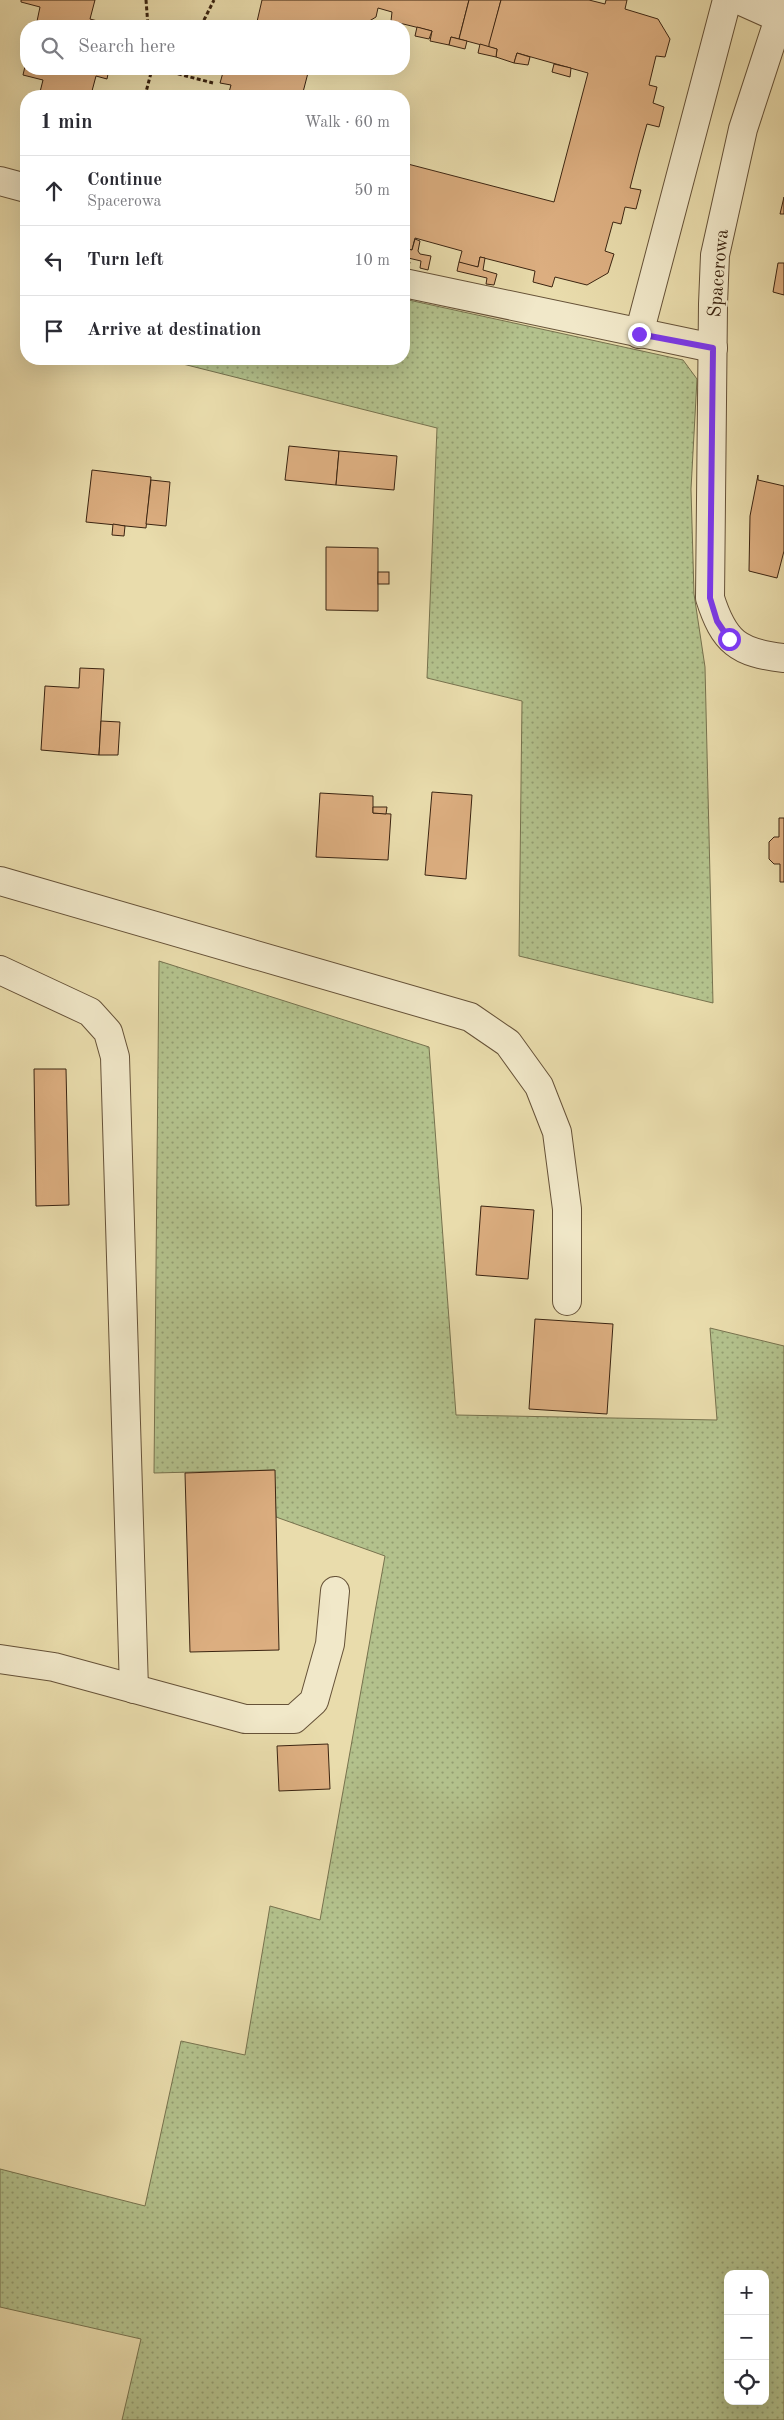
<!DOCTYPE html>
<meta charset="utf-8">
<style>
:root{--surface:#fff;--page:#f2f2f3;--text:#2b2b33;--muted:#7c7c81;--line:#e1e1e2}
body{margin:0;font-family:"Old Standard TT",serif;background:var(--page);color:var(--text)}
.controls{position:absolute;right:15px;bottom:15px;display:grid;overflow:hidden;border-radius:10px;box-shadow:0 5px 20px #0002}
.controls button{width:45px;height:45px;display:grid;place-items:center;padding:0;border:0;border-bottom:1px solid var(--line);background:var(--surface);color:var(--text);font:25px sans-serif}
.stop{position:absolute;width:15px;height:15px;margin:-11px;border:4px solid #7c3aed;border-radius:50%;background:#fff}
.stop.end{background:#7c3aed;border-color:#fff;box-shadow:0 1px 5px #0008}
.list{margin:0;padding:0;list-style:none}
h2{display:flex;justify-content:space-between;align-items:center;height:65px;margin:0;padding:0 20px;font-size:21px}
h2 small{font-size:16px;font-weight:400;color:var(--muted)}
.list li{display:grid;grid-template-columns:32px 1fr auto;gap:15px;align-items:center;box-sizing:border-box;height:70px;padding:0 20px;border-top:1px solid var(--line)}
.list b{display:block;font-size:19px;white-space:nowrap}
.list p{margin:0;font-size:16px;white-space:nowrap;color:var(--muted)}
.list em{font-size:16px;font-style:normal;color:var(--muted)}
.icon{flex:none;width:28px;height:28px;fill:none;stroke:currentColor;stroke-width:2;stroke-linecap:round;stroke-linejoin:round}
.map{position:relative;flex:none;width:784px;height:2420px;overflow:hidden}
.search{position:absolute;background:var(--surface);box-shadow:0 5px 20px #0002;left:20px;top:20px;width:390px;height:55px;display:flex;align-items:center;gap:12px;box-sizing:border-box;padding:0 18px;border-radius:20px;color:var(--muted);font-size:19px}
.panel{position:absolute;background:var(--surface);box-shadow:0 5px 20px #0002;left:20px;top:90px;width:390px;height:275px;border-radius:20px}
.map>svg:first-child{display:block}
</style>
<div class="map">
<svg width="784" height="2420" viewBox="0 0 784 2420">
<defs>
<pattern id="grass-dots" width="8" height="8" patternUnits="userSpaceOnUse" patternTransform="scale(1.25)"><rect width="8" height="8" fill="#b3c18c"/><path d="M2 2h.1M6 6h.1" fill="none" stroke="#939d71" stroke-width="1.8" stroke-linecap="round"/></pattern>
</defs>
<rect width="100%" height="100%" fill="#e9dcac"/>
<filter id="stains"><feTurbulence type="fractalNoise" baseFrequency=".004" numOctaves="4"/><feColorMatrix values="0 0 0 0 .2 0 0 0 0 .09 0 0 0 0 .02 0 0 0 .5 -.17"/></filter>
<radialGradient id="worn" r=".72"><stop offset=".6" stop-color="#630" stop-opacity="0"/><stop offset="1" stop-color="#630" stop-opacity=".3"/></radialGradient>
<!-- grass -->
<g fill="url(#grass-dots)" stroke="#77724e" fill-rule="evenodd">
<polygon points="404,299 683,360 697,379 691,489 694,594 705,667 713,1003 519,956 522,701 427,678 437,428 163,359 404,359"/>
<path d="M159,961L429,1047L456,1415L717,1420L710,1328L784,1346V2420H122L141,2339L0,2307V2169L145,2206L181,2041L245,2055L270,1906L320,1920L385,1556L276,1517L274,1470L154,1473ZM728,2274H765V2401H728Z"/>
</g>
<!-- building -->
<g fill="#dcae80" stroke="#3b2411">
<polygon points="21,0 95,0 90,19 109,24 109,26 36,26 40,7 21,2"/>
<polygon points="262,0 469,0 459,39 451,37 449,45 430,41 432,31 391,21 392,12 378,8 376,17 361,26 256,26"/>
<polygon points="469,0 501,0 489,47 459,39"/>
<polygon points="501,0 589,0 605,4 606,0 627,0 625,9 658,19 670,39 665,57 656,56 649,85 657,87 653,103 664,107 659,127 647,124 639,153 630,188 641,190 636,209 625,207 621,224 613,222 605,251 614,254 608,273 587,285 555,277 552,287 533,282 535,271 480,257 478,267 467,265 459,262 462,251 415,238 412,250 404,248 404,163 554,202 588,73 517,53 514,63 496,57 497,49 489,47 489,44"/>
<polygon points="417,27 432,31 429,39 415,36"/>
<polygon points="451,37 467,41 465,49 449,45"/>
<polygon points="480,44 497,49 496,57 478,53"/>
<polygon points="517,53 530,57 528,65 514,63"/>
<polygon points="26,62 26,69 109,69 107,79 96,76 92,91 112,96 39,96 43,80 23,75"/>
<polygon points="554,64 571,68 570,77 552,72"/>
<polygon points="224,69 309,69 302,96 228,96 231,85 220,83"/>
<polygon points="784,197 784,214 780,214"/>
<polygon points="415,239 420,241 418,251 420,254 431,256 428,270 420,268 421,261 404,257 404,248 412,250"/>
<polygon points="480,257 485,258 483,270 497,274 494,285 486,284 487,278 457,271 459,262 478,267"/>
<polygon points="404,260 410,262 409,266 404,265"/>
<polygon points="778,263 784,263 784,295 773,292"/>
<polygon points="289,446 339,451 336,485 285,480"/>
<polygon points="339,451 397,456 394,490 336,485"/>
<polygon points="92,470 151,477 146,528 86,522"/>
<polygon points="758,475 758,480 784,486 784,551 777,578 749,571 750,516"/>
<polygon points="151,480 170,482 166,526 146,524"/>
<polygon points="113,524 125,526 124,536 112,535"/>
<polygon points="326,547 378,548 378,611 326,610"/>
<rect x="378" y="572" width="11" height="12"/>
<polygon points="80,668 104,669 99,755 41,750 45,686 79,688"/>
<polygon points="101,721 120,722 118,755 99,755"/>
<polygon points="432,792 472,795 466,879 425,875"/>
<polygon points="320,793 373,796 373,813 391,814 388,860 316,857"/>
<polygon points="373,807 387,807 386,814 373,813"/>
<polygon points="779,818 784,818 784,882 780,882 780,864 774,864 769,859 769,842 774,837 779,837"/>
<polygon points="34,1069 66,1069 69,1205 36,1206"/>
<polygon points="481,1206 534,1210 528,1279 476,1275"/>
<polygon points="535,1319 613,1324 607,1414 529,1409"/>
<polygon points="275,1470 279,1650 190,1652 185,1473"/>
<polygon points="328,1744 330,1789 279,1791 277,1746"/>
</g>
<g fill="none" stroke-linecap="round" stroke-linejoin="round">
<!-- minor casing -->
<g stroke="#665238" stroke-width="30">
<g id="minor">
<polyline points="739,0 779,18"/>
<path d="M784,3L743,129L715,255L713,304L710,598C724,642 738,653 784,658"/>
<polyline points="0,181 26,188"/>
<polyline points="404,283 713,348"/>
<polyline points="639,334 727,0"/>
<polyline points="0,881 470,1017 508,1043 539,1086 557,1132 567,1209 567,1301"/>
<polyline points="0,970 90,1012 108,1032 115,1057 134,1689"/>
<polyline points="0,1659 54,1667 245,1719 294,1719 314,1701 330,1644 335,1591"/>
</g>
</g>
<!-- path -->
<g stroke="#3b2411" stroke-width="3" stroke-dasharray="4 2.5" stroke-linecap="butt">
<polyline points="146,0 148,26"/>
<polyline points="201,26 214,0"/>
<polyline points="159,69 213,83"/>
<polyline points="178,74 181,69"/>
<polyline points="145,96 152,69"/>
</g>
<!-- minor -->
<use href="#minor" stroke="#f1e8c9" stroke-width="28"/>
</g>
<g fill="none" stroke-linecap="round" stroke-linejoin="round">
<!-- route -->
<polyline stroke="#7c3aed" stroke-width="6" points="639,334 713,348 710,598 717,621 729,639"/>
</g>
<g text-anchor="middle" stroke-width="4" stroke-linejoin="round" paint-order="stroke">
<!-- street labels -->
<g font-size="19" fill="#3b2411" stroke="#f1e8c9">
<text transform="translate(717 273) rotate(-85)" y="7">Spacerowa</text>
</g>
</g>
<rect width="100%" height="100%" filter="url(#stains)"/>
<rect width="100%" height="100%" fill="url(#worn)"/>
</svg>
<div class="controls">
<button>+</button>
<button>−</button>
<button><svg class="icon" aria-label="locate" viewBox="0 0 24 24"><circle cx="12" cy="12" r="6"/><path d="M12 2v4M12 18v4M2 12h4M18 12h4"/></svg></button>
</div>
<div class="stop" style="left:729px;top:639px"></div>
<div class="stop end" style="left:639px;top:334px"></div>
<div class="search"><svg class="icon" aria-label="search" viewBox="0 0 24 24"><circle cx="10" cy="10" r="6"/><path d="M15 15l6 6"/></svg>Search here</div>
<section class="panel">
<h2>1 min<small>Walk · 60 m</small></h2>
<ul class="list">
<li><svg class="icon" aria-label="ahead" viewBox="0 0 24 24"><path d="M12 20V5M6 11l6-6 6 6"/></svg><div><b>Continue</b><p>Spacerowa</p></div><em>50 m</em></li>
<li><svg class="icon" aria-label="left" viewBox="0 0 24 24"><path d="M17 20v-9H6M10 6l-5 5 5 5"/></svg><div><b>Turn left</b></div><em>10 m</em></li>
<li><svg class="icon" aria-label="arrive" viewBox="0 0 24 24"><path d="M6 21V4h12l-3 4 3 4H6"/></svg><div><b>Arrive at destination</b></div></li>
</ul>
</section>
</div>
